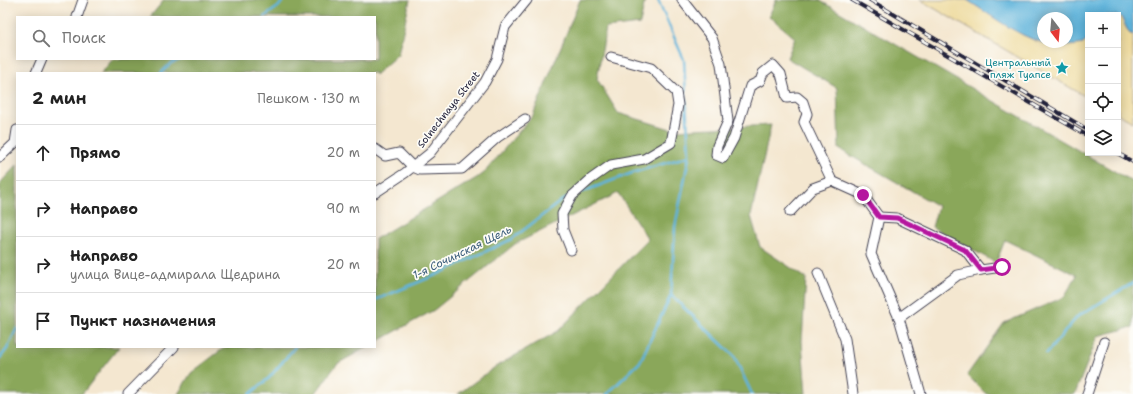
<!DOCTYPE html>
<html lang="ru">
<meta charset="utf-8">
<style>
:root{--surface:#fff;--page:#f6f6f6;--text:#222;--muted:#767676;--line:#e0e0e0}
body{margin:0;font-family:"Shantell Sans",sans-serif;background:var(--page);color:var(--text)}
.controls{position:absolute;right:12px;top:12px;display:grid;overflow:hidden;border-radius:0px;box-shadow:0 2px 10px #0003}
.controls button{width:36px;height:36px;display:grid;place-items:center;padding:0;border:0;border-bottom:1px solid var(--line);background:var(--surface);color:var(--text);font:20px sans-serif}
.compass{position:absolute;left:1037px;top:12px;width:36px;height:36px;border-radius:50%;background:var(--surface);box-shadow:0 2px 10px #0003;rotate:164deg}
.stop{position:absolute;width:12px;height:12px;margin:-9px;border:3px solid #b5179e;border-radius:50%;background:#fff}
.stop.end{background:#b5179e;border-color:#fff;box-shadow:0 1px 4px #0008}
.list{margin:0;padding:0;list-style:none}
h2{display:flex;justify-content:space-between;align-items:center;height:52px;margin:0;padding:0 16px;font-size:17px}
h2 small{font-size:13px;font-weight:400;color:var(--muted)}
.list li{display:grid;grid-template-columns:26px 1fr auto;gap:12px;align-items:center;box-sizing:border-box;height:56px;padding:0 16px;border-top:1px solid var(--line)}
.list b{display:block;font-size:15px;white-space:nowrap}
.list p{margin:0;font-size:13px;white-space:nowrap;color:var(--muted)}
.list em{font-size:13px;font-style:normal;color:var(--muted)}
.icon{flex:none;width:22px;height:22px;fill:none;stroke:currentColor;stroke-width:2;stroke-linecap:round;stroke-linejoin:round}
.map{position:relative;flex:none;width:1133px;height:394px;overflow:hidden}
.search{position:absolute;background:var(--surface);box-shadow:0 2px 10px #0003;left:16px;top:16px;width:360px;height:44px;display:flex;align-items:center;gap:10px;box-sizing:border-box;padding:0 14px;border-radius:0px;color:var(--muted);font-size:15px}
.panel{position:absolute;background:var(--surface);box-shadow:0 2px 10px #0003;left:16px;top:72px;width:360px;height:276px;border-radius:0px}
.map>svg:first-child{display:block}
</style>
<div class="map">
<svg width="1133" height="394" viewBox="0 0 1133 394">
<rect width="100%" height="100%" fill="#fdfcf7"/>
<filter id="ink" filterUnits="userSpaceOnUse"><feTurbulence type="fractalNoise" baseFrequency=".025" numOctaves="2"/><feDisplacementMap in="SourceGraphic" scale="8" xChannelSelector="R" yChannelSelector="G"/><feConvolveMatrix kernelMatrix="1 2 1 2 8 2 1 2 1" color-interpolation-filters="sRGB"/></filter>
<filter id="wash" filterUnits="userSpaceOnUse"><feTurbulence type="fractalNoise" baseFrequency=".012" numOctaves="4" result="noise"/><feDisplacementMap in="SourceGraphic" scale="16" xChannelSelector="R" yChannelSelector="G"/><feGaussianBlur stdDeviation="0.9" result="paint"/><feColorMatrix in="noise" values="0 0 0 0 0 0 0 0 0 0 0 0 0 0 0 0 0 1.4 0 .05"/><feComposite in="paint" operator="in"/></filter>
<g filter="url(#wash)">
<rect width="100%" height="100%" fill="#f4e7d0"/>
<!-- forest -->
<g fill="#8aa75a" stroke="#56644a">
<polygon points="164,0 410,0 398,54 375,75 375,73 101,73 113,59 375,59 375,17 150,17"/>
<polygon points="580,0 645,0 640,24 606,28 597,79 618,113 674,130 771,125 751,216 760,247 806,278 802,341 806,394 458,394 495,367 558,331 648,239 618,193 515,244 434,310 375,343 375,239 483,174 533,115"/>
<polygon points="776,0 819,0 1133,182 1133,327 1098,336 1075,394 986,394 967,375 1004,323 1064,297 1077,275 1005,240 996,263 932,227 938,206 839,149 837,88 787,58 795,38 769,16"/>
<polygon points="17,165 17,347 119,347 82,394 0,394 0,183"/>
<polygon points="225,347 367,347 337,364 315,394 178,394 191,373"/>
</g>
<!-- sand -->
<g fill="#eeda9e" stroke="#887e6c">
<polygon points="920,0 967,0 1023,35 1036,41 1064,46 1083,44 1088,37 1088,98"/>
<polygon points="1118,16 1121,17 1129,33 1133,35 1133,122 1118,114"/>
</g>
<!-- water -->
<path fill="#5fb4db" stroke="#406b8b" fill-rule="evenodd" d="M967,0H1133V35L1129,33L1121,17L1118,16V15H1088V37L1083,44C1077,45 1070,46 1064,46C1028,45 997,19 967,0ZM1043,18H1067V42H1043Z"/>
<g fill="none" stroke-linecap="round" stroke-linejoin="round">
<!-- stream -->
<g stroke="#5fb4db" stroke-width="2.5">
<polyline points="264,17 278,7 284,0"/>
<polyline points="161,73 171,63 182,59"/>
<polyline points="689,157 675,227 671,295 734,356 752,394"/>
<polyline points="582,192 632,173 689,156 684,60 658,0"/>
<polyline points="375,300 436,275 512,239 561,201 568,198"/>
<polyline points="1046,354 1078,316 1133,283"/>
<polyline points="0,358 7,349 17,328"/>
<polyline points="250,394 269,378 295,347"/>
<polyline points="607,394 640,362 671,295"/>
</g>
</g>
</g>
<g filter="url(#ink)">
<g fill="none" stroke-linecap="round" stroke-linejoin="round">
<!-- minor casing -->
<g stroke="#424051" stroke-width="11">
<g id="minor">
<polyline points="682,0 712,38 721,64 728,121 717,146 716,155 723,158 734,138 750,86 760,81 763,73 773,65 781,74 787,98 797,97 803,102 807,114 804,122 832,181"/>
<polyline points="77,17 83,0"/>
<polyline points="36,73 42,59"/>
<polyline points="375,149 385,156 399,153 413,167 420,170 462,169 498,137 525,119"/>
<polyline points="0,157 15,143 17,130"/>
<polyline points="375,193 405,173 430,153 485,82 497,59 505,27 527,0"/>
<polyline points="790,212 813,188 832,181 863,195 879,217 871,254 899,318 921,394"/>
<polyline points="879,217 897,218 965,250 981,270"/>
<polyline points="571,250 563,230 562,214 572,196 591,179 611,165 644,159 671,143 678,105 676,92 651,68 611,57"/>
<polyline points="818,273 845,339 853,394"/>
<polyline points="899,318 958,275 981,270 1002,267"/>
<polyline points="128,394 174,347"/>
<polyline points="1087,394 1104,342"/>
</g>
</g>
<!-- minor -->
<use href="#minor" stroke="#fff" stroke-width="9"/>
<!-- rail casing -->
<g stroke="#22223b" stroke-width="4">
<g id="rail">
<polyline points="852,0 1088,136"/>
<polyline points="870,0 1088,130"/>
<polyline points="1117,153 1133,162"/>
</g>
</g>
<!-- rail -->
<use href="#rail" stroke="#fdfcf7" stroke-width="2.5" stroke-dasharray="8" stroke-linecap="butt"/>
</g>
</g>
<g fill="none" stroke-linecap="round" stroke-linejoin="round" filter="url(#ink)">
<!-- route -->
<polyline stroke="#b5179e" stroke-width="5" points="863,195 879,217 897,218 965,250 981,270 1002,267"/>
</g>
<!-- icons -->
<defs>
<g id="sight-bare" transform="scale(1.08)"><path d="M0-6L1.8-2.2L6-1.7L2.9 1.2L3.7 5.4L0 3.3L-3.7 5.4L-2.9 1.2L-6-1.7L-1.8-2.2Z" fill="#0f9aa8" stroke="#fdfcf7" stroke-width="2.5" paint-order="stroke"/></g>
</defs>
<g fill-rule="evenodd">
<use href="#sight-bare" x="1062" y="68"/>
</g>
<g text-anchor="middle" stroke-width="3.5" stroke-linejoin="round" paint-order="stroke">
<!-- culture labels -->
<g font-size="10" fill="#0d838f" stroke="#fdfcf7" text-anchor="end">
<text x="1051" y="66">Центральный<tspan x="1051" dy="12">пляж Туапсе</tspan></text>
</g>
<!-- street labels -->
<g font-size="10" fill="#22223b" stroke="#fdfcf7">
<text transform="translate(448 109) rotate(-52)" y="4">Solnechnaya Street</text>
</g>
<!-- water labels -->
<g font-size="11" font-style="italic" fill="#3a5c7b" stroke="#fdfcf7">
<text transform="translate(462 252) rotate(-26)" y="4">1-я Сочинская Щель</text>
</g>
</g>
</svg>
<div class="controls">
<button>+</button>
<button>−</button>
<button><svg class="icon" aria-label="locate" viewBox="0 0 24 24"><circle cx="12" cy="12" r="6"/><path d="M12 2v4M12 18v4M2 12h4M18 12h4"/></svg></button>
<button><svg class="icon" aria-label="layers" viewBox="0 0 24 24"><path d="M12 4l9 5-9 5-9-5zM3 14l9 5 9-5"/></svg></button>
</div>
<svg class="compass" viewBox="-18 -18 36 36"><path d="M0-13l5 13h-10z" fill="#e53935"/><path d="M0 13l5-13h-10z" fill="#767676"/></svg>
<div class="stop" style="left:1002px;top:267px"></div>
<div class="stop end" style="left:863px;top:195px"></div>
<div class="search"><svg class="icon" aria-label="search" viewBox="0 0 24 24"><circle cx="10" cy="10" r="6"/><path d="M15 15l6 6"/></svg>Поиск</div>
<section class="panel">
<h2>2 мин<small>Пешком · 130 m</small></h2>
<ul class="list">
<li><svg class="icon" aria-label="ahead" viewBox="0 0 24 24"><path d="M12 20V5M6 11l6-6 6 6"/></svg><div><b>Прямо</b></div><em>20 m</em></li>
<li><svg class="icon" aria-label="right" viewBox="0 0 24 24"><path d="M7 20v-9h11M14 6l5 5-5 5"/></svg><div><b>Направо</b></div><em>90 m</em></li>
<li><svg class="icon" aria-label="right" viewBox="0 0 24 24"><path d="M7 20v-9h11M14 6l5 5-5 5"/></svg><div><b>Направо</b><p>улица Вице-адмирала Щедрина</p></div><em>20 m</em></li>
<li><svg class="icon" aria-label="arrive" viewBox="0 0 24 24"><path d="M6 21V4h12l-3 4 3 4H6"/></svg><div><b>Пункт назначения</b></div></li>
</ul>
</section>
</div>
